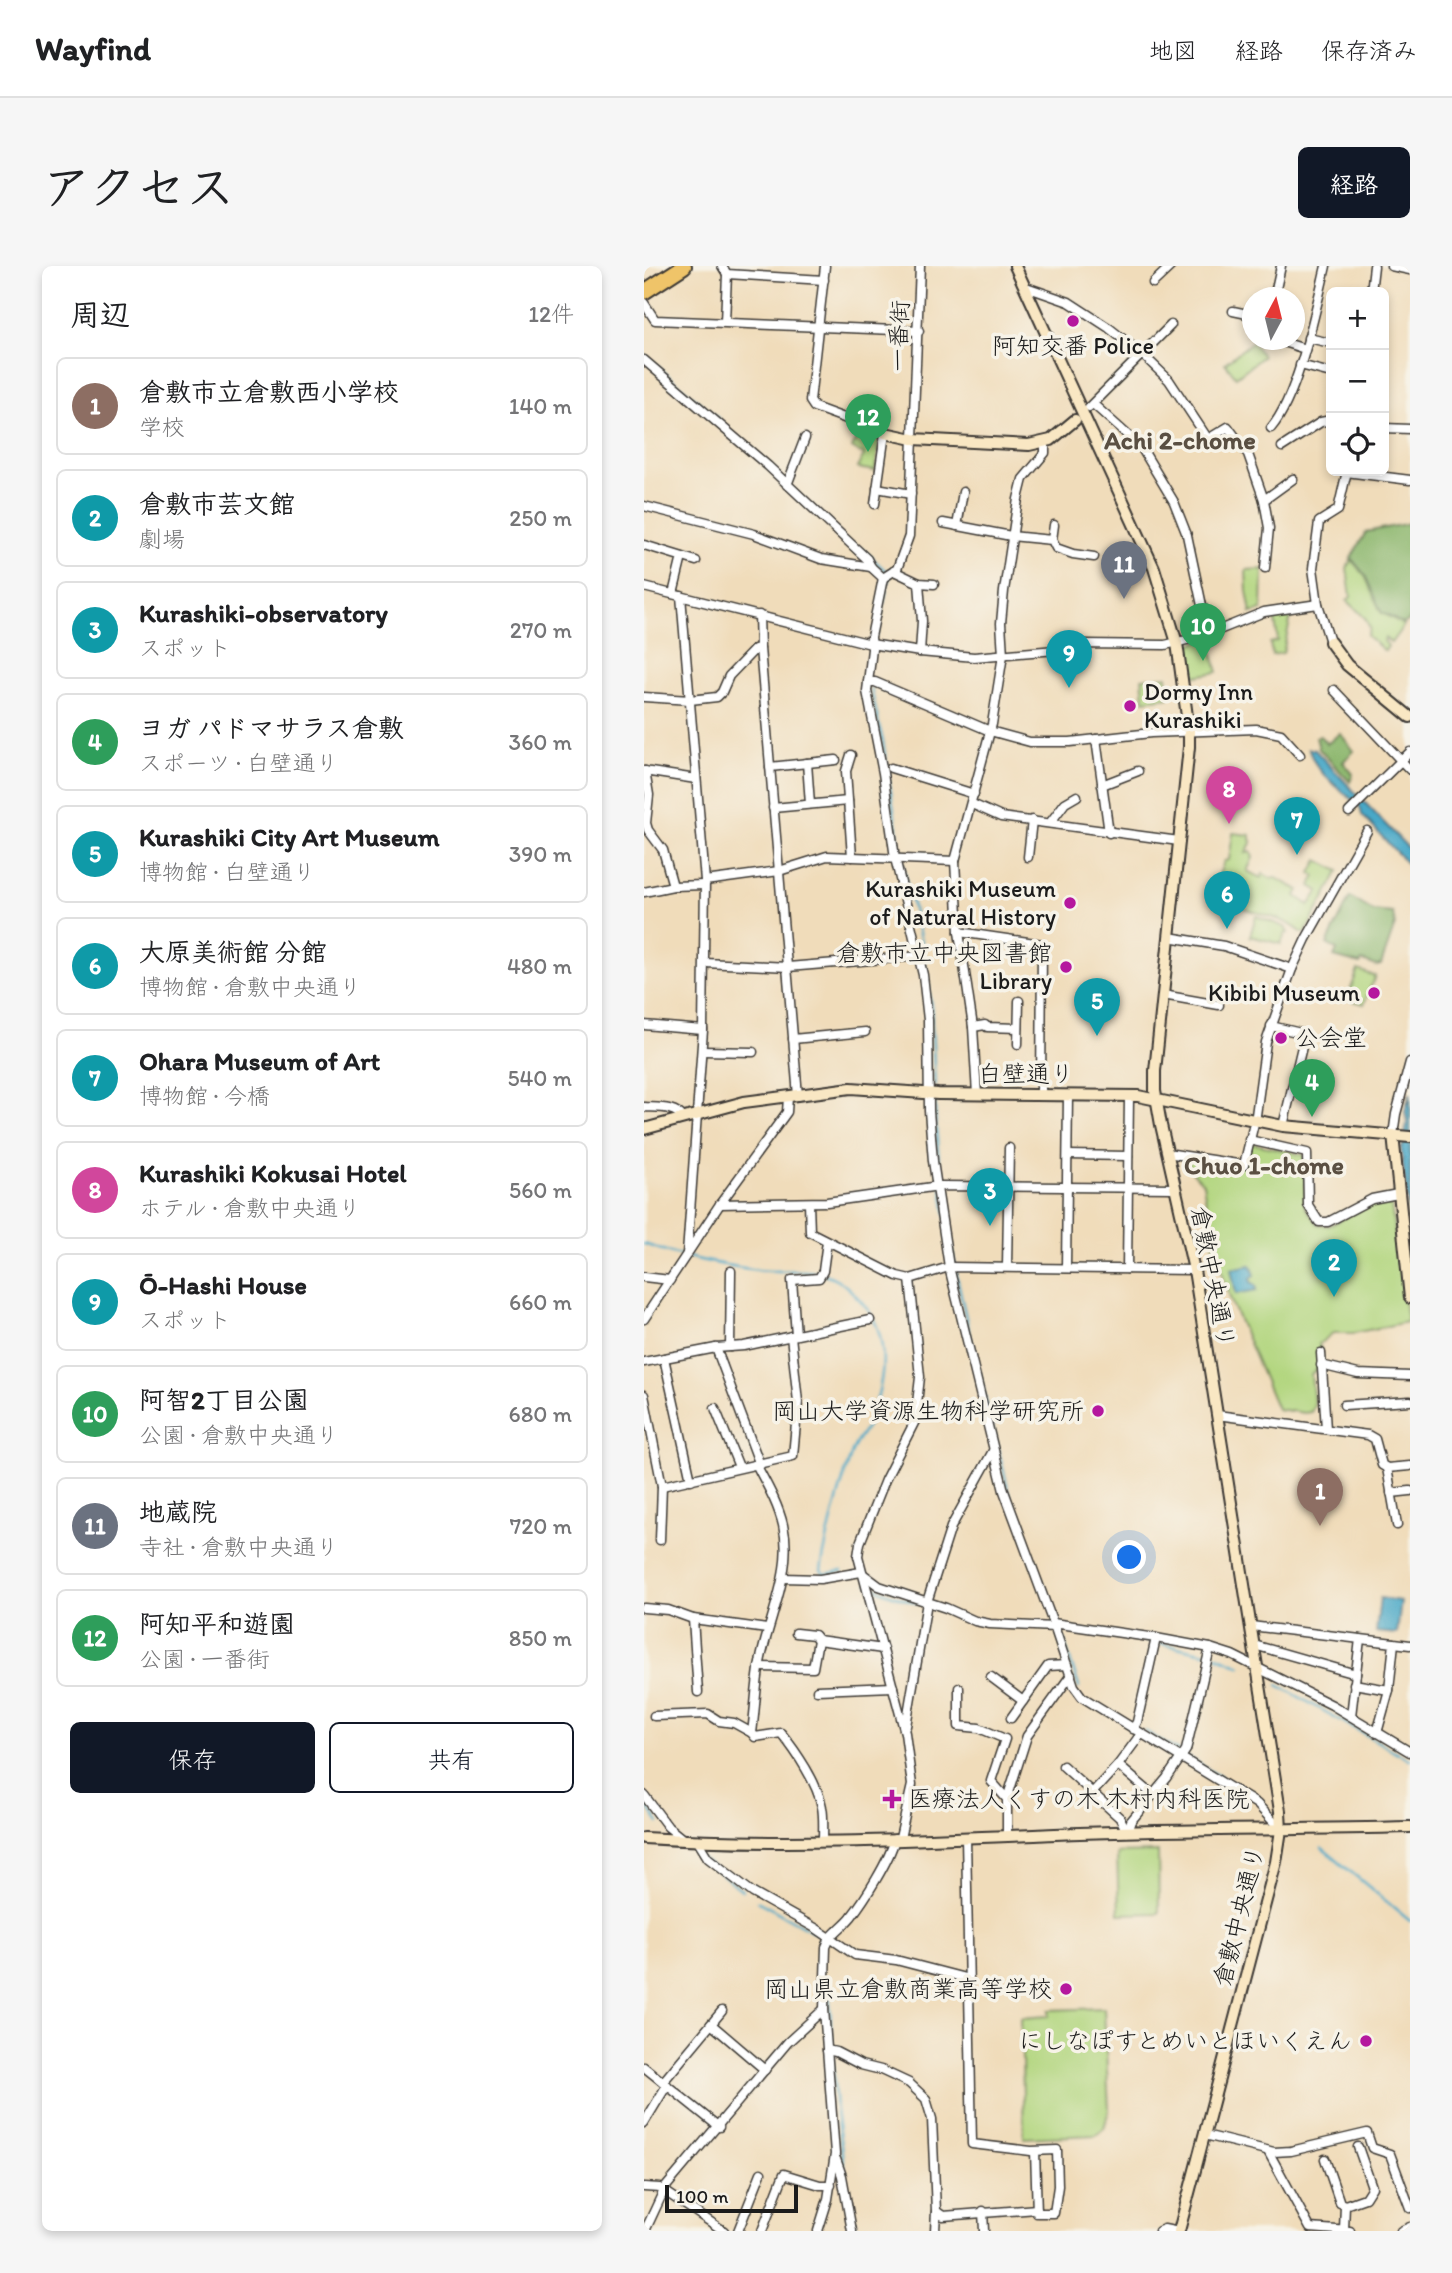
<!DOCTYPE html>
<html lang="ja">
<meta charset="utf-8">
<style>
:root{--surface:#fff;--page:#f6f6f6;--text:#202124;--muted:#757577;--line:#e0e0e0;--accent:#111827}
body{margin:0;font-family:Itim,"Klee One",sans-serif;background:var(--page);color:var(--text)}
.controls{position:absolute;right:21px;top:21px;display:grid;overflow:hidden;border-radius:10px;box-shadow:0 4px 10px #0003}
.controls button{width:63px;height:63px;display:grid;place-items:center;padding:0;border:0;border-bottom:2px solid var(--line);background:var(--surface);color:var(--text);font:35px sans-serif}
.compass{position:absolute;left:598px;top:21px;width:63px;height:63px;border-radius:50%;background:var(--surface);box-shadow:0 4px 10px #0003;rotate:7deg}
.scale{position:absolute;left:21px;bottom:18px;width:133px;box-sizing:border-box;padding-left:7px;border:4px solid #1c1c1c;border-top:0;font-size:19px;line-height:24px;white-space:nowrap;color:#1c1c1c;-webkit-text-stroke:5px #f7f3e8;paint-order:stroke}
.you{position:absolute;left:486px;top:1292px;width:24px;height:24px;margin:-18px;border:5px solid #fff;border-radius:50%;background:#1a73e8;box-shadow:0 0 0 10px #1a73e833}
.badge{display:grid;place-items:center;width:46px;height:46px;border-radius:50%;background:var(--accent);color:#fff;font-size:23px;font-weight:700}
.pin{position:absolute;translate:-50% -58px;filter:drop-shadow(0 2px 4px #0008)}
.pin::after{content:'';position:absolute;top:37px;width:24px;height:21px;background:inherit;clip-path:polygon(0 0,100% 0,50% 100%)}
.list{margin:0;padding:0;list-style:none}
h2{display:flex;justify-content:space-between;align-items:center;height:91px;margin:0;padding:0 28px;font-size:30px}
h2 small{font-size:23px;font-weight:400;color:var(--muted)}
.list li{display:grid;grid-template-columns:46px 1fr auto;gap:21px;align-items:center;box-sizing:border-box;height:98px;margin:0 14px 14px;padding:0 14px;border:2px solid var(--line);border-radius:10px}
.list b{display:block;font-size:26px;white-space:nowrap}
.list p{margin:0;font-size:23px;white-space:nowrap;color:var(--muted)}
.list em{font-size:23px;font-style:normal;color:var(--muted)}
.actions{display:flex;gap:14px;padding:21px 28px}
.actions a{flex:1;padding:16px 0;border:2px solid var(--accent);border-radius:10px;text-align:center;font-size:24px;color:var(--accent)}
.actions .main{background:var(--accent);color:#fff}
.icon{flex:none;width:38px;height:38px;fill:none;stroke:currentColor;stroke-width:2;stroke-linecap:round;stroke-linejoin:round}
.map{position:relative;flex:none;width:766px;height:1965px;overflow:hidden;border-radius:10px}
header{display:flex;align-items:center;gap:42px;box-sizing:border-box;height:98px;padding:0 35px;background:var(--surface);border-bottom:2px solid var(--line)}
header strong{font-size:33px}
nav{display:flex;gap:38px;margin-inline-start:auto;font-size:24px}
.intro{display:flex;align-items:center;justify-content:space-between;box-sizing:border-box;height:168px;padding:0 42px}
h1{margin:0;font-size:49px}
.button{padding:18px 32px;border-radius:10px;background:var(--accent);color:#fff;font-size:24px;font-weight:700}
main{display:flex;gap:42px;padding:0 42px}
aside{flex:1;background:var(--surface);border-radius:10px;box-shadow:0 4px 10px #0003}
.map>svg:first-child{display:block}
</style>
<header>
<strong>Wayfind</strong>
<nav><a>地図</a><a>経路</a><a>保存済み</a></nav>
</header>
<div class="intro"><h1>アクセス</h1><a class="button">経路</a></div>
<main>
<aside>
<h2>周辺<small>12件</small></h2>
<ul class="list">
<li><span class="badge" style="background:#8d6e63">1</span><div><b>倉敷市立倉敷西小学校</b><p>学校</p></div><em>140 m</em></li>
<li><span class="badge" style="background:#0f9aa8">2</span><div><b>倉敷市芸文館</b><p>劇場</p></div><em>250 m</em></li>
<li><span class="badge" style="background:#0f9aa8">3</span><div><b>Kurashiki-observatory</b><p>スポット</p></div><em>270 m</em></li>
<li><span class="badge" style="background:#2e9e5b">4</span><div><b>ヨガ パドマサラス倉敷</b><p>スポーツ · 白壁通り</p></div><em>360 m</em></li>
<li><span class="badge" style="background:#0f9aa8">5</span><div><b>Kurashiki City Art Museum</b><p>博物館 · 白壁通り</p></div><em>390 m</em></li>
<li><span class="badge" style="background:#0f9aa8">6</span><div><b>大原美術館 分館</b><p>博物館 · 倉敷中央通り</p></div><em>480 m</em></li>
<li><span class="badge" style="background:#0f9aa8">7</span><div><b>Ohara Museum of Art</b><p>博物館 · 今橋</p></div><em>540 m</em></li>
<li><span class="badge" style="background:#d1479c">8</span><div><b>Kurashiki Kokusai Hotel</b><p>ホテル · 倉敷中央通り</p></div><em>560 m</em></li>
<li><span class="badge" style="background:#0f9aa8">9</span><div><b>Ō-Hashi House</b><p>スポット</p></div><em>660 m</em></li>
<li><span class="badge" style="background:#2e9e5b">10</span><div><b>阿智2丁目公園</b><p>公園 · 倉敷中央通り</p></div><em>680 m</em></li>
<li><span class="badge" style="background:#6b7280">11</span><div><b>地蔵院</b><p>寺社 · 倉敷中央通り</p></div><em>720 m</em></li>
<li><span class="badge" style="background:#2e9e5b">12</span><div><b>阿知平和遊園</b><p>公園 · 一番街</p></div><em>850 m</em></li>
</ul>
<div class="actions"><a class="main">保存</a><a>共有</a></div>
</aside>
<div class="map">
<svg width="766" height="1965" viewBox="0 0 766 1965">
<rect width="100%" height="100%" fill="#f7f3e8"/>
<filter id="ink" filterUnits="userSpaceOnUse"><feTurbulence type="fractalNoise" baseFrequency=".0143" numOctaves="2"/><feDisplacementMap in="SourceGraphic" scale="14" xChannelSelector="R" yChannelSelector="G"/><feConvolveMatrix kernelMatrix="1 2 1 2 8 2 1 2 1" color-interpolation-filters="sRGB"/></filter>
<filter id="wash" filterUnits="userSpaceOnUse"><feTurbulence type="fractalNoise" baseFrequency=".00686" numOctaves="4" result="noise"/><feDisplacementMap in="SourceGraphic" scale="28" xChannelSelector="R" yChannelSelector="G"/><feGaussianBlur stdDeviation="1.57" result="paint"/><feColorMatrix in="noise" values="0 0 0 0 0 0 0 0 0 0 0 0 0 0 0 0 0 1.4 0 .05"/><feComposite in="paint" operator="in"/></filter>
<g filter="url(#wash)">
<rect width="100%" height="100%" fill="#f0dcba"/>
<!-- green -->
<g fill="#b2d67f" stroke="#67794e" stroke-width="2">
<polygon points="608,76 619,90 592,111 581,97"/>
<polygon points="217,163 235,170 231,205 213,202 220,189 208,182"/>
<polygon points="707,294 721,309 737,346 760,359 747,377 741,372 740,375 744,380 741,385 723,370 726,362 721,352 703,334 707,331 703,302"/>
<polygon points="619,303 618,344 607,347 603,325 602,304"/>
<polygon points="648,346 639,387 628,389 626,377 634,375 630,348"/>
<polygon points="564,372 574,406 551,410 545,379"/>
<polygon points="523,410 525,431 500,434 498,412"/>
<path d="M589,567L606,569V574L608,575L602,587L607,586L609,592L603,605L617,612L619,608L628,613L630,611L655,624L652,630L665,639L675,625L667,620L671,610L667,607L674,594L695,605L661,667H658C638,648 608,650 586,635C579,630 580,622 572,618L580,595L585,594Z"/>
<polygon points="612,650 641,661 644,667 641,668 637,678 606,670"/>
<polygon points="714,704 731,710 720,738 703,733"/>
<path d="M607,877L660,889L661,941L674,958L685,960L736,933L746,931L763,1056L710,1067H689L675,1078C681,1091 677,1102 667,1108L670,1139L667,1146L660,1147L633,1143L587,1035L568,973L559,917L549,907L542,892L596,901Z"/>
<polygon points="514,1586 515,1647 475,1648 473,1587"/>
<polygon points="460,1742 465,1845 460,1862 452,1869 380,1872 377,1752 405,1750 405,1744"/>
</g>
<!-- forest -->
<g fill="#8db76e" stroke="#546a45" stroke-width="2">
<polygon points="766,257 766,354 759,358 737,346 721,309 707,292 722,266"/>
<polygon points="696,467 710,485 699,496 709,508 706,516 675,483 672,471 676,470 683,478"/>
<polygon points="706,631 729,645 749,647 751,659 737,699 733,700 718,695 716,698 690,691 693,684 683,678"/>
</g>
<!-- water -->
<g fill="#48a8c7" stroke="#326272" stroke-width="2">
<path d="M665,483H670L766,584V601L718,549L716,541C699,524 671,508 665,483Z"/>
<polygon points="766,827 766,963 757,881 759,881 763,857 761,845"/>
<polygon points="607,999 611,1009 607,1012 607,1016 612,1019 613,1024 592,1028 587,1003"/>
<polygon points="736,1332 757,1335 753,1368 732,1366"/>
</g>
<g fill="none" stroke-linecap="round" stroke-linejoin="round">
<!-- stream -->
<g stroke="#48a8c7" stroke-width="2.5">
<polyline points="0,89 75,153"/>
<polyline points="217,282 243,306"/>
<polyline points="233,369 245,311"/>
<polyline points="227,423 239,476 258,596 278,680 282,705"/>
<polyline points="284,719 287,741 291,820"/>
<path d="M291,835C295,969 334,1101 366,1230"/>
<path d="M0,978C37,991 75,999 114,1004C135,1007 157,1002 177,1007C195,1012 204,1021 216,1034C249,1069 241,1117 224,1158C220,1168 211,1175 208,1186C195,1225 184,1263 177,1304L180,1308L198,1305"/>
<polyline points="391,1298 413,1354"/>
<polyline points="224,1318 243,1327 273,1337"/>
<polyline points="415,1361 435,1421"/>
<polyline points="416,1364 425,1364 504,1375 561,1387"/>
<polyline points="568,1388 597,1400"/>
<polyline points="634,1419 766,1494"/>
<polyline points="501,1465 596,1523"/>
<polyline points="2,1538 15,1557"/>
<polyline points="678,1582 766,1655"/>
<polyline points="56,1591 98,1624"/>
<polyline points="113,1635 172,1667"/>
<polyline points="185,1718 188,1782"/>
<polyline points="188,1788 192,1845 201,1907"/>
<polyline points="204,1924 212,1965"/>
</g>
</g>
</g>
<g filter="url(#ink)">
<g fill="none" stroke-linecap="round" stroke-linejoin="round">
<!-- street casing -->
<g stroke="#3c3934" stroke-width="11">
<g id="street">
<polyline points="78,0 83,8 180,14"/>
<polyline points="181,0 166,135 170,141 241,167 231,238"/>
<polyline points="747,0 766,4"/>
<polyline points="509,17 527,0"/>
<polyline points="382,21 425,36 465,62 498,88 525,114 564,173 584,161 604,188 620,234"/>
<polyline points="727,26 730,0"/>
<polyline points="630,32 637,0"/>
<polyline points="0,37 11,54 275,65"/>
<polyline points="589,45 608,49"/>
<polyline points="81,56 83,8"/>
<polyline points="664,72 687,77"/>
<polyline points="633,74 661,83"/>
<polyline points="0,94 124,200 223,293 227,301 239,312"/>
<polyline points="656,99 687,107"/>
<polyline points="449,138 497,181 530,236 543,269 564,368"/>
<polyline points="445,141 527,59"/>
<path d="M627,162C654,131 672,42 682,0"/>
<polyline points="740,162 766,163"/>
<polyline points="638,181 677,156 687,154"/>
<polyline points="702,206 766,214"/>
<polyline points="143,219 161,172"/>
<polyline points="233,222 267,228"/>
<polyline points="0,240 110,268 177,293 227,301"/>
<polyline points="299,257 367,270 408,274 412,282 429,288 450,291"/>
<polyline points="313,260 319,226"/>
<polyline points="408,274 410,259"/>
<polyline points="0,279 52,295"/>
<polyline points="621,302 625,262 620,234 649,213"/>
<polyline points="250,305 275,317 290,318"/>
<polyline points="239,312 227,371 228,383 223,425 239,507 251,592 279,709 284,754 285,845 289,895 305,1001 360,1225 409,1357"/>
<polyline points="239,312 253,303 265,270 276,0"/>
<polyline points="275,317 278,355 276,386"/>
<polyline points="0,321 227,378 276,386 330,391 412,384 441,378 521,379 560,370 620,346 674,338"/>
<polyline points="29,328 38,291"/>
<polyline points="37,330 61,615 59,764 43,988"/>
<polyline points="115,349 116,382 154,830"/>
<polyline points="686,376 674,338 669,302 675,256 694,244 703,205"/>
<polyline points="224,416 231,416 346,465 386,476 426,476 507,467 612,463 637,468 656,489"/>
<polyline points="690,424 766,504"/>
<polyline points="0,431 46,434 73,431 78,426 85,410 111,383 116,382"/>
<polyline points="452,473 465,567"/>
<polyline points="207,489 202,505 208,591"/>
<polyline points="163,497 166,538"/>
<polyline points="126,501 192,494"/>
<polyline points="247,502 330,528"/>
<polyline points="0,505 52,513"/>
<polyline points="1,505 5,529 2,557 4,564 19,584 29,620"/>
<polyline points="458,519 494,505"/>
<polyline points="328,538 357,551 535,575"/>
<polyline points="129,542 204,535"/>
<polyline points="705,546 766,486"/>
<polyline points="406,557 421,537 433,530"/>
<polyline points="384,591 388,554"/>
<polyline points="61,615 135,605 183,590 311,595"/>
<polyline points="0,626 29,620 60,619"/>
<polyline points="315,666 398,678 397,829"/>
<polyline points="525,671 580,680 648,703"/>
<polyline points="61,697 144,701 276,690"/>
<polyline points="519,729 575,739"/>
<polyline points="0,759 59,764"/>
<polyline points="627,760 661,768 639,860"/>
<polyline points="329,761 341,759 343,761 374,762"/>
<polyline points="149,773 221,766"/>
<polyline points="374,778 375,735"/>
<polyline points="58,785 109,786"/>
<polyline points="333,829 329,761 315,666 311,595 348,458 359,389 357,357 360,325 374,233 379,213 401,187 401,177"/>
<path d="M0,841C13,842 32,840 39,852"/>
<polyline points="749,869 752,848 766,796"/>
<polyline points="605,874 663,887 664,939 675,956 684,956 728,933 754,928"/>
<polyline points="523,887 600,899 612,849 622,776 648,703 662,673 723,565"/>
<polyline points="424,889 484,890"/>
<polyline points="165,937 166,966 253,1010 266,1013"/>
<polyline points="76,938 183,936 295,920 530,922"/>
<polyline points="363,1001 365,882"/>
<polyline points="422,1002 424,829"/>
<polyline points="483,1003 485,830"/>
<polyline points="0,1011 26,1014"/>
<polyline points="0,1053 76,938 143,846 144,831"/>
<polyline points="152,1069 148,1014 175,1012 179,1005 183,975"/>
<polyline points="86,1081 87,1005"/>
<polyline points="72,1082 116,1199"/>
<polyline points="677,1087 682,1163"/>
<polyline points="20,1092 47,1214"/>
<polyline points="0,1096 72,1082 100,1080 226,1054"/>
<polyline points="677,1099 714,1108 766,1110"/>
<polyline points="0,1129 18,1220 16,1274"/>
<polyline points="700,1139 766,1135"/>
<polyline points="71,1142 95,1201"/>
<polyline points="573,1149 724,1169 731,1173 738,1199 743,1202 766,1200"/>
<path d="M113,1200C123,1219 134,1238 139,1259C150,1305 124,1353 116,1397C112,1420 111,1444 108,1467L111,1471L137,1467C152,1485 174,1518 178,1541C180,1551 179,1564 179,1575"/>
<polyline points="743,1202 753,1259"/>
<polyline points="18,1220 149,1190 154,1136 147,1070"/>
<polyline points="747,1227 766,1225"/>
<polyline points="219,1308 235,1320 302,1342 331,1355 346,1358 410,1361"/>
<polyline points="139,1312 176,1313 217,1306"/>
<polyline points="0,1342 24,1344 49,1353 123,1363"/>
<polyline points="49,1353 54,1426"/>
<polyline points="607,1360 750,1377 745,1424 733,1467"/>
<polyline points="152,1367 170,1369 174,1374 239,1383"/>
<polyline points="750,1377 766,1379"/>
<polyline points="610,1379 712,1408"/>
<polyline points="115,1401 169,1402 174,1374"/>
<polyline points="347,1411 379,1435"/>
<polyline points="710,1418 745,1424"/>
<polyline points="315,1422 315,1460 335,1462 361,1473 347,1515 363,1533 363,1570"/>
<polyline points="173,1424 249,1421"/>
<polyline points="10,1450 64,1448 75,1455 90,1457 108,1467"/>
<polyline points="707,1450 716,1373"/>
<polyline points="367,1452 404,1400 423,1399"/>
<polyline points="262,1460 283,1336 307,1261 349,1185"/>
<polyline points="489,1463 493,1456 512,1372"/>
<polyline points="474,1499 509,1529"/>
<polyline points="419,1500 476,1552 483,1566"/>
<polyline points="449,1526 474,1499 497,1468"/>
<polyline points="0,1529 24,1561 40,1574"/>
<polyline points="363,1533 383,1470 427,1409"/>
<polyline points="637,1564 613,1538 438,1431 430,1420 409,1357 512,1372 566,1382 588,1389 688,1439 766,1486"/>
<polyline points="483,1566 487,1555 523,1512 542,1484 566,1382"/>
<polyline points="322,1571 328,1878 387,1885 413,1884 414,1920 410,1947 393,1947 391,1885"/>
<polyline points="256,1572 268,1519 261,1467 214,1290 216,1277 241,1214 271,1155 276,1111 266,1013 305,1001 550,1004"/>
<polyline points="53,1574 64,1592 109,1627 173,1663 211,1689 252,1694 325,1713"/>
<polyline points="67,1758 121,1804"/>
<polyline points="183,1784 192,1786 217,1799 237,1804 265,1817 282,1833 288,1853 292,1945 299,1950 393,1943"/>
<polyline points="0,1801 75,1861"/>
<polyline points="19,1816 78,1745"/>
<polyline points="0,1857 23,1819"/>
<polyline points="561,1869 630,1886 647,1885 723,1867 728,1882 746,1888 766,1942"/>
<polyline points="624,1885 666,1962 706,1965"/>
<polyline points="192,1893 198,1910 208,1965"/>
<polyline points="681,1893 696,1937 701,1939"/>
<polyline points="0,1921 16,1922 80,1965"/>
<polyline points="339,1945 340,1965"/>
<polyline points="700,1964 701,1939 721,1932 728,1921 714,1881"/>
<polyline points="1,1965 21,1922 144,1776 180,1743"/>
<polyline points="94,1965 117,1907"/>
<polyline points="118,1965 140,1908 176,1919 187,1919"/>
<path d="M174,1965L184,1933L191,1888L180,1743L182,1681C186,1668 198,1662 207,1651C221,1633 245,1595 251,1573"/>
<polyline points="291,1965 292,1945"/>
<polyline points="515,1965 520,1963 530,1965"/>
<polyline points="757,1965 766,1961"/>
</g>
</g>
<!-- secondary casing -->
<g stroke="#3c3934" stroke-width="14">
<g id="secondary">
<polyline points="371,0 510,302 533,377 545,465 545,481 511,805 511,825 517,859 550,1004 636,1545 637,1564 632,1596 535,1965"/>
<polyline points="241,167 269,173 385,179 407,174 431,154"/>
<polyline points="686,376 703,399 766,451"/>
<polyline points="0,863 100,836 207,822 294,828 494,830 639,860 766,871"/>
<polyline points="749,869 766,1032"/>
<path d="M0,1572C145,1581 291,1573 436,1567C546,1563 656,1564 766,1561"/>
</g>
</g>
<!-- highway casing -->
<g stroke="#3c3934" stroke-width="18">
<polyline id="highway" points="0,26 40,0"/>
</g>
<!-- street -->
<use href="#street" stroke="#fff" stroke-width="8"/>
<!-- secondary -->
<use href="#secondary" stroke="#f9e7c3" stroke-width="10"/>
<!-- highway -->
<use href="#highway" stroke="#efc469" stroke-width="14"/>
</g>
</g>
<!-- markers -->
<g fill="#b5179e" stroke="#f7f3e8" stroke-width="2.5">
<circle cx="429" cy="55" r="7"/>
<circle cx="486" cy="440" r="7"/>
<circle cx="426" cy="637" r="7"/>
<circle cx="422" cy="701" r="7"/>
<circle cx="730" cy="727" r="7"/>
<circle cx="637" cy="772" r="7"/>
<circle cx="454" cy="1145" r="7"/>
<path d="M244.5 1522.5h7v7h7v7h-7v7h-7v-7h-7v-7h7z"/>
<circle cx="422" cy="1723" r="7"/>
<circle cx="722" cy="1775" r="7"/>
</g>
<g text-anchor="middle" stroke-width="7" stroke-linejoin="round" paint-order="stroke">
<!-- street labels -->
<g font-size="24" fill="#1c1c1c" stroke="#f7f3e8">
<text transform="translate(255 70) rotate(-88)" y="8">一番街</text>
<text x="382" y="816">白壁通り</text>
<text transform="translate(569 1011) rotate(79)" y="8">倉敷中央通り</text>
<text transform="translate(595 1650) rotate(-76)" y="8">倉敷中央通り</text>
</g>
<!-- poi labels -->
<g font-size="24" fill="#1c1c1c" stroke="#f7f3e8" text-anchor="end">
<text x="429" y="88" text-anchor="middle">阿知交番 Police</text>
<text x="500" y="434" text-anchor="start">Dormy Inn<tspan x="500" dy="28">Kurashiki</tspan></text>
<text x="412" y="631">Kurashiki Museum<tspan x="412" dy="28">of Natural History</tspan></text>
<text x="408" y="695">倉敷市立中央図書館<tspan x="408" dy="28">Library</tspan></text>
<text x="716" y="735">Kibibi Museum</text>
<text x="651" y="780" text-anchor="start">公会堂</text>
<text x="440" y="1153">岡山大学資源生物科学研究所</text>
<text x="264" y="1541" text-anchor="start">医療法人くすの木 木村内科医院</text>
<text x="408" y="1731">岡山県立倉敷商業高等学校</text>
<text x="708" y="1783">にしなぽすとめいとほいくえん</text>
</g>
<!-- neighbourhood labels -->
<g font-size="26" font-weight="bold" fill="#5a4f42" stroke="#f7f3e8">
<text x="536" y="183">Achi 2-chome</text>
<text x="620" y="908">Chuo 1-chome</text>
</g>
</g>
</svg>
<div class="controls">
<button>+</button>
<button>−</button>
<button><svg class="icon" aria-label="locate" viewBox="0 0 24 24"><circle cx="12" cy="12" r="6"/><path d="M12 2v4M12 18v4M2 12h4M18 12h4"/></svg></button>
</div>
<svg class="compass" viewBox="-18 -18 36 36"><path d="M0-13l5 13h-10z" fill="#e53935"/><path d="M0 13l5-13h-10z" fill="#757577"/></svg>
<div class="scale">100 m</div>
<div class="you"></div>
<div class="pin badge" style="left:676px;top:1260px;background:#8d6e63">1</div>
<div class="pin badge" style="left:690px;top:1031px;background:#0f9aa8">2</div>
<div class="pin badge" style="left:346px;top:960px;background:#0f9aa8">3</div>
<div class="pin badge" style="left:668px;top:851px;background:#2e9e5b">4</div>
<div class="pin badge" style="left:453px;top:770px;background:#0f9aa8">5</div>
<div class="pin badge" style="left:583px;top:663px;background:#0f9aa8">6</div>
<div class="pin badge" style="left:653px;top:589px;background:#0f9aa8">7</div>
<div class="pin badge" style="left:585px;top:558px;background:#d1479c">8</div>
<div class="pin badge" style="left:425px;top:422px;background:#0f9aa8">9</div>
<div class="pin badge" style="left:559px;top:395px;background:#2e9e5b">10</div>
<div class="pin badge" style="left:480px;top:333px;background:#6b7280">11</div>
<div class="pin badge" style="left:224px;top:186px;background:#2e9e5b">12</div>
</div>
</main>
